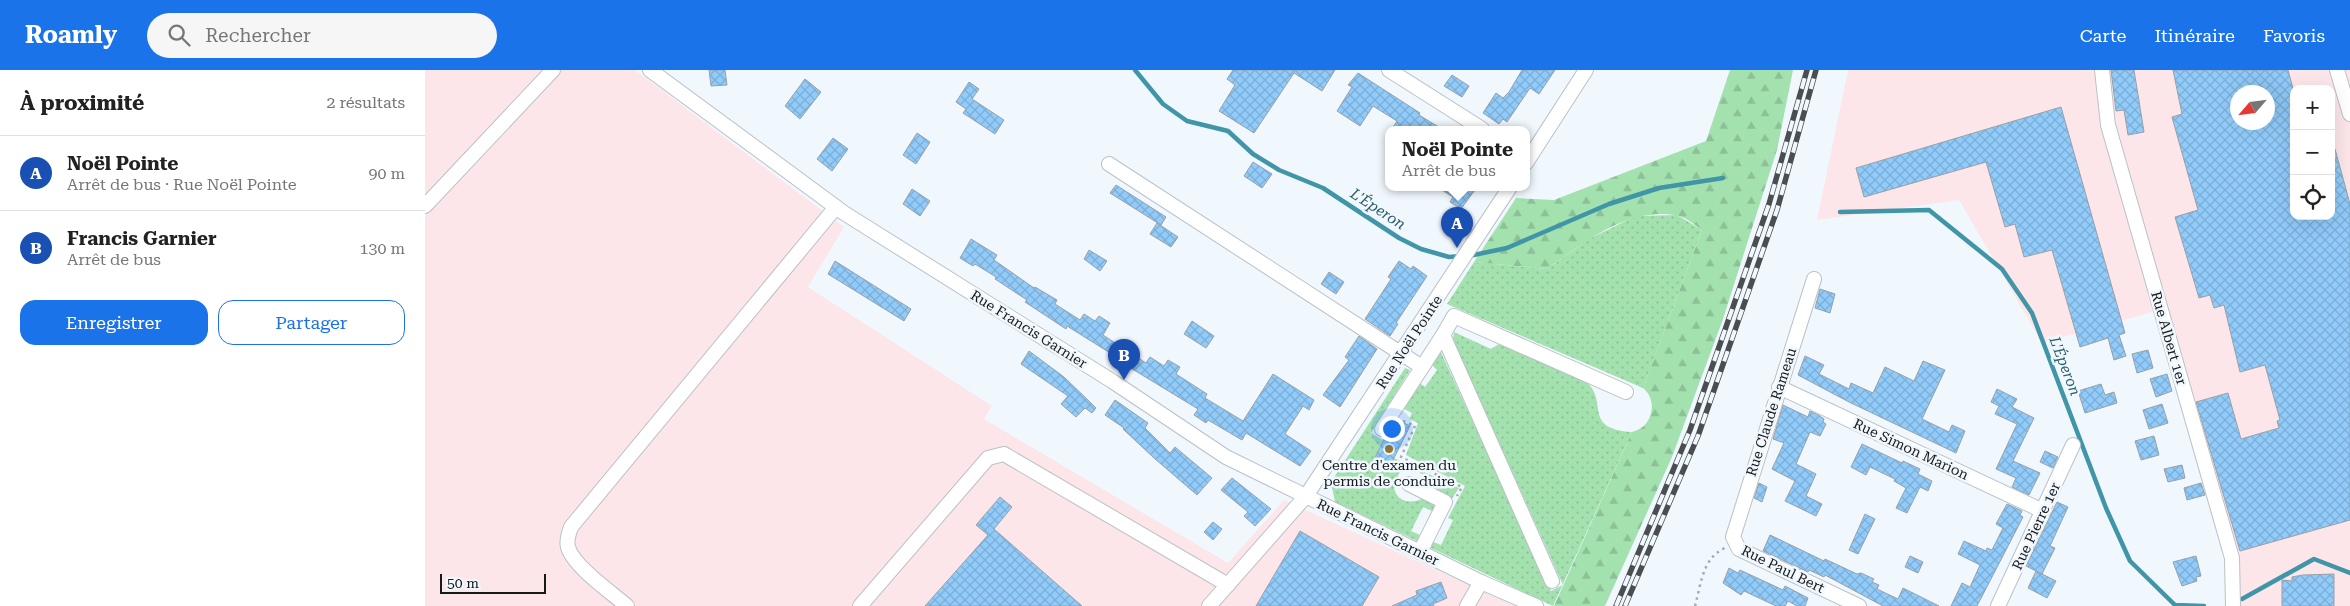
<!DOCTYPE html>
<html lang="fr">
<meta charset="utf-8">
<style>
:root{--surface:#fff;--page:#f6f6f6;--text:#222;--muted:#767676;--line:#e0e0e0;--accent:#1a73e8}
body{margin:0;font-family:"Roboto Serif",serif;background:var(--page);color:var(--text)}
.controls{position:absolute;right:15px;top:15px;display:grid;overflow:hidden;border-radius:10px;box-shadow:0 5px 20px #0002}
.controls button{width:45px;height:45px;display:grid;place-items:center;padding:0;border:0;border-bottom:1px solid var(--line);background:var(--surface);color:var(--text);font:25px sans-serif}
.compass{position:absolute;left:1805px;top:15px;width:45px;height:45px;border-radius:50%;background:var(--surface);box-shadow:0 5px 20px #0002;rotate:242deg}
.scale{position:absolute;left:15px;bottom:12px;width:106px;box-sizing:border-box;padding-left:5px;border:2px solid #17191b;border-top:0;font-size:14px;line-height:18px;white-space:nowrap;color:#17191b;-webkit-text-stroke:4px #f0f8fe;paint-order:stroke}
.you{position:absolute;left:966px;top:358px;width:18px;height:18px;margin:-12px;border:4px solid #fff;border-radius:50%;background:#1a73e8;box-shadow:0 0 0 8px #1a73e833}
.badge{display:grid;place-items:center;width:32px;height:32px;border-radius:50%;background:var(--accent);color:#fff;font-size:16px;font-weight:700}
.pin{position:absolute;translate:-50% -41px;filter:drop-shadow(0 1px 2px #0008)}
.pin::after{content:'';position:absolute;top:26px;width:18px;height:15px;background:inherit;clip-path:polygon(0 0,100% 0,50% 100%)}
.popup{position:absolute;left:960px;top:56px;width:145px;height:65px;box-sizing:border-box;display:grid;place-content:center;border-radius:10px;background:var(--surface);filter:drop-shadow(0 1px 4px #0005);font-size:16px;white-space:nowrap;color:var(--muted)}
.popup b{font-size:19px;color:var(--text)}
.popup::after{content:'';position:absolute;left:50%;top:100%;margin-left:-10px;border:10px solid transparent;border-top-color:var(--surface)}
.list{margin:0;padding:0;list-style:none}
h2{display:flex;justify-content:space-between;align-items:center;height:65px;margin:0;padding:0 20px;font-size:21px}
h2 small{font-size:16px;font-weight:400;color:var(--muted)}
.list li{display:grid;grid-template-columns:32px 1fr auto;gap:15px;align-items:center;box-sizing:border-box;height:75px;padding:0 20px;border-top:1px solid var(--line)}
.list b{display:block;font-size:19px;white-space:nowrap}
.list p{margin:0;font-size:16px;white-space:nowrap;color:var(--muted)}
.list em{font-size:16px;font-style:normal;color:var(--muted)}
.actions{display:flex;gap:10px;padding:15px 20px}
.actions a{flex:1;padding:11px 0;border:1px solid var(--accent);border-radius:15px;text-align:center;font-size:18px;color:var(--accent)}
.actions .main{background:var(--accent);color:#fff}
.icon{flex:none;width:28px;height:28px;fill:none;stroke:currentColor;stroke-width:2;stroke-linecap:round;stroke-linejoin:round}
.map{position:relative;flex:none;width:1925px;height:536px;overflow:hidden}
header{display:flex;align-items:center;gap:30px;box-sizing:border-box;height:70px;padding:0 25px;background:var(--accent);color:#fff}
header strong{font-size:24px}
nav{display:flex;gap:28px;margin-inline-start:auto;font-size:18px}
.search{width:350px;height:45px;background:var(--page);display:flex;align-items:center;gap:12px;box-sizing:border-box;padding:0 18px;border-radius:28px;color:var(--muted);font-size:19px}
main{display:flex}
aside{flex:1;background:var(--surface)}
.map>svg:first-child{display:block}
</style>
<header>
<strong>Roamly</strong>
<div class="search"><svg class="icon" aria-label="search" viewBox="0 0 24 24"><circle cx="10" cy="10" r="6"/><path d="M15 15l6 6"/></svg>Rechercher</div>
<nav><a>Carte</a><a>Itinéraire</a><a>Favoris</a></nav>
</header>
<main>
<aside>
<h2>À proximité<small>2 résultats</small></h2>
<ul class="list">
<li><span class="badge" style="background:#1a4fb4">A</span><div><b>Noël Pointe</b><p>Arrêt de bus · Rue Noël Pointe</p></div><em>90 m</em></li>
<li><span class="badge" style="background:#1a4fb4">B</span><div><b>Francis Garnier</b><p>Arrêt de bus</p></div><em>130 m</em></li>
</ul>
<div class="actions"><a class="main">Enregistrer</a><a>Partager</a></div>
</aside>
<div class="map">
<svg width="1925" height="536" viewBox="0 0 1925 536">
<defs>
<pattern id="grass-dots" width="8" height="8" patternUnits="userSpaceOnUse" patternTransform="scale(1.25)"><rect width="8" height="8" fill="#a3e1af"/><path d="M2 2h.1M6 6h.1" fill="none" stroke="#8cc096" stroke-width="1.8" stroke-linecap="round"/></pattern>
<pattern id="forest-firs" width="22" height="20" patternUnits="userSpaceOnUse" patternTransform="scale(1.25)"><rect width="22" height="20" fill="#a3e1af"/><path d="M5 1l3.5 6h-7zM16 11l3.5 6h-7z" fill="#8cc096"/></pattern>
<pattern id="building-cross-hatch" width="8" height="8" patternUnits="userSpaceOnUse" patternTransform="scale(1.25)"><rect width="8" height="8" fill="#91cbfa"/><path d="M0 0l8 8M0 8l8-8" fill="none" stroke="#7caed6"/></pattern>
</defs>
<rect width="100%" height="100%" fill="#f0f8fe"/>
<!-- industrial -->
<g fill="#fce6e9" fill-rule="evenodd">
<polygon points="0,0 210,0 419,157 383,217 567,336 559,349 803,493 859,430 1090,536 0,536"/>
<path d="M1423,0H1925V536H1815V507L1738,239L1617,273L1534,130L1392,150ZM1869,19H1906V146H1869ZM1812,22H1842V52H1812Z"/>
</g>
<!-- grass -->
<g fill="url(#grass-dots)">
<polygon points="1252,145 1277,160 1218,318 1022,234 1049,192 1122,199 1164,169 1211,146"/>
<path d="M1029,262L1066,279L1074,274C1096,284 1117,293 1139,302C1145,305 1155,307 1160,311C1185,330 1156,359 1207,362L1128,536L1006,478L1008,472L1016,475L1028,450L1023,448L1040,416L981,385L993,353L984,349L987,343L975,337L992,311L1000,317L1012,300L1004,292L1013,276L1126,521L1138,515L1028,270Z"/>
<path d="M980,298L985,300L946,363L958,370L948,392L963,399L969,388L1034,418L1026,430L1004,419C1000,406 996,399 981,399L974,403L969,417C971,432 987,435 998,428L1012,434L1009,442L998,437L986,461L995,465L992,471L910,432L906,412Z"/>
</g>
<!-- forest -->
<path fill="url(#forest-firs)" d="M1305,0H1368L1352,80L1298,249L1247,387L1180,536H1129L1207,362C1227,358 1234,331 1218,318L1277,160C1270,155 1259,146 1250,145C1201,138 1160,172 1122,199L1049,192L1091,128L1129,130L1281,71Z"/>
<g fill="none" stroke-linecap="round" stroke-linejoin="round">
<!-- stream -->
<g stroke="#4095a7" stroke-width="4.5">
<polyline points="710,0 738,34 762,51 803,61 828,84 854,100 898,118 974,168 996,179 1024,187 1036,186"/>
<polyline points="1415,142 1504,140 1577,199 1607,243 1681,438 1705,491 1750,535 1779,536"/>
<polyline points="1044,186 1082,178 1184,134 1234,118 1298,108"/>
<polyline points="1817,529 1889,489 1925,503"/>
</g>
</g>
<!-- building -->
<g fill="url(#building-cross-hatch)" stroke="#99a0a5" fill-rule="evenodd">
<polygon points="284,0 300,0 302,15 286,16"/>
<polygon points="808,0 910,0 897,21 869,3 829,63 794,41 810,15 802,9"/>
<polygon points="1097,0 1130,0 1114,24 1105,18 1082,52 1078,49 1074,54 1058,43 1071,23 1078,28 1084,22"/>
<polygon points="1686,0 1709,0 1719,62 1703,65 1699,40 1691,41"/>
<path d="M1748,0H1863L1869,22V146H1906V80L1910,79L1925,134V450L1815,481L1771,332L1803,323L1816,369L1854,358L1852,351L1855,350L1840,295L1815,302L1799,235L1789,238L1785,225L1774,228L1750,147L1773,140L1747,47L1757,44ZM1812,22H1842V52H1812Z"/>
<polygon points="933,3 995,43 994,45 1017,59 967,59 972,51 948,36 935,56 912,41 927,17 923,15"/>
<polygon points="1027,5 1044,16 1037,27 1019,16"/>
<polygon points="380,9 396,22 375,49 360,36"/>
<polygon points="544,12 554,19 547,29 579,50 570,64 538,43 541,39 531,32"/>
<polygon points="1636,37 1700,263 1694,265 1701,286 1689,290 1683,268 1655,277 1627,180 1599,187 1590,154 1580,157 1561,92 1439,127 1431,98"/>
<polygon points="492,63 505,72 491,94 478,85"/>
<polygon points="408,68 423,79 407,101 392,89"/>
<polygon points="828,92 847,104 837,118 819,106"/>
<polygon points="691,115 741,147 736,155 685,123"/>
<polygon points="1012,117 1052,117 1036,139 1025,132 1028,127"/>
<polygon points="487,119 505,131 495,146 478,134"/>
<polygon points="732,153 753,167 746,177 725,164"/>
<polygon points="546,169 572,185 569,190 609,218 610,217 632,230 630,234 655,250 659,244 670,251 674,246 685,253 678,265 721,293 725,287 739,296 743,290 755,297 751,304 782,324 780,328 818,351 848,304 889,330 884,340 878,336 860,364 886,381 875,396 821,363 817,370 783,350 781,353 769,345 773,339 704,297 701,300 687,291 690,286 642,256 641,259 600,232 602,230 570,209 571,207 550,194 548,196 535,188"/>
<polygon points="664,180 682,191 675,201 659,189"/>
<polygon points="410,191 486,239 479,251 403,204"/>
<polygon points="974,191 986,199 988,196 1002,206 971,253 973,254 965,266 940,249 966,209 963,207"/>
<polygon points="904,202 919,212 911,224 896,214"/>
<polygon points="1395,219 1410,224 1405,243 1390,238"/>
<polygon points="767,251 789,266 781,278 759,264"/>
<polygon points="934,266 952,279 915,337 898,325 924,290 920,287"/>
<polygon points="1723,280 1728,298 1712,303 1707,284"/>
<polygon points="604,281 639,307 665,332 671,338 667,343 660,338 651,347 636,334 643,326 596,294"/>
<polygon points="1380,286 1399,295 1394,304 1424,319 1426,313 1448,323 1460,297 1489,311 1498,291 1520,300 1497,349 1524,362 1527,355 1540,361 1531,383 1424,332 1373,305"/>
<polygon points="1742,304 1747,321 1731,327 1725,309"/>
<polygon points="1676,314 1680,325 1689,322 1692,333 1660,343 1653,321"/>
<polygon points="1572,319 1592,329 1587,337 1609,348 1588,391 1615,403 1604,425 1587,417 1591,408 1571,399 1592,354 1570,344 1574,336 1566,332"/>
<polygon points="690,330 723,353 720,358 745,383 750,377 787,408 772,425 729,388 698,359 699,358 680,345"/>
<polygon points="1737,334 1743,353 1724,359 1718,340"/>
<polygon points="1358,335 1383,347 1385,341 1395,346 1399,349 1398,352 1401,354 1395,366 1385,362 1371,394 1391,404 1381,426 1397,434 1391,446 1360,431 1370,411 1347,399 1359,373 1348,369"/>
<polygon points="973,350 985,356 963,400 948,392 960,367"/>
<polygon points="1729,366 1734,385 1716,390 1710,371"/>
<polygon points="1437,374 1477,393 1478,391 1495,399 1493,404 1507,411 1503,421 1495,417 1482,443 1471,438 1481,418 1469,411 1470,409 1445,397 1441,405 1426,397"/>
<polygon points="1620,381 1633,387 1628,398 1615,392"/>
<polygon points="1757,395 1760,408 1743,412 1739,399"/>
<polygon points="807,408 846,439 830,456 819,446 823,442 796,420"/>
<polygon points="1334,413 1342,417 1337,432 1329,428"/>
<polygon points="1776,413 1780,425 1762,430 1759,418"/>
<polygon points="575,427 587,437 569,459 657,536 500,536 563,465 551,455"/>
<polygon points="1632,432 1643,437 1625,476 1630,478 1617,504 1601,496"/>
<polygon points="1582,434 1597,441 1595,445 1598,447 1552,536 1526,536 1537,513 1545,517 1555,495 1533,484 1539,471 1561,481 1562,478 1567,480 1578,458 1571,454"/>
<polygon points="1440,444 1450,449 1433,484 1424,480"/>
<polygon points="788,452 797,459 788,470 779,462"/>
<polygon points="875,461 954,507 937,536 831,536"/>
<polygon points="1345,465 1399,491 1400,489 1432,504 1436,503 1449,509 1447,512 1454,515 1452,519 1473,529 1478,518 1514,536 1458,536 1400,505 1399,507 1384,500 1383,502 1338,481"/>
<polygon points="1485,486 1498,492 1493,503 1480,497"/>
<polygon points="1771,486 1776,506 1771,507 1772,511 1757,516 1748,492"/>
<polygon points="1304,498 1313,503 1315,500 1358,520 1360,516 1383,528 1380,536 1372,536 1363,531 1360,536 1351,536 1319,521 1316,525 1298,513"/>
<polygon points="1611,501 1631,511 1622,528 1603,518"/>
<polygon points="1909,504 1909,536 1857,536 1857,510 1867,511 1867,507 1878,505"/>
<polygon points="1016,512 1022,528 1008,534 1009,536 967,536 992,525 991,521"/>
</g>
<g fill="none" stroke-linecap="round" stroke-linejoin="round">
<!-- minor casing -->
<g stroke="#bac1c7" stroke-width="16">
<g id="minor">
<polyline points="225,0 419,143 687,311 801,387 1056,512 1111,536"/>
<polyline points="964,0 1057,59"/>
<polyline points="1677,0 1683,55 1807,488 1808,536"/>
<polyline points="1912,0 1925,44"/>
<polyline points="1101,93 1161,0"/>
<polyline points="684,94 997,297"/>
<polyline points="0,136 128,0"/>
<polyline points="1389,209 1308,467 1314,479 1434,536"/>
<polyline points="1354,317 1618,441"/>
<polyline points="957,359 1018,265"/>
<polyline points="984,414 1020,432 995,482"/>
<polyline points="1127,511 1018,265 1029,246 1201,322"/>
<path d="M202,536C187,523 148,496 143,477C141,470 144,463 146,457L411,137"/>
<polyline points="435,536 563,388 579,384 803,515"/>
<polyline points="784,536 881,426 1085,117"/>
<polyline points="1042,536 1056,512"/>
<polyline points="1573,536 1648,375"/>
</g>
</g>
<!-- path -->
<g stroke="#a5abb0" stroke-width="2.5" stroke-dasharray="2.5 4" stroke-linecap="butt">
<polyline points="978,351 990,356 976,387 1037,417 1032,426"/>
<path d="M1270,536C1276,515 1277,488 1300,478"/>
</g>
<!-- minor -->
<use href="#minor" stroke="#fff" stroke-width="14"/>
<!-- rail casing -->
<g stroke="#4b4e51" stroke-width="5.5">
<g id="rail">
<polyline points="1191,536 1265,360 1344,134 1382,0"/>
<polyline points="1200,536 1273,366 1352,140 1391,0"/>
</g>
</g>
<!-- rail -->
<use href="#rail" stroke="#f0f8fe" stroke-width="4" stroke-dasharray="11" stroke-linecap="butt"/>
</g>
<!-- markers -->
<circle fill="#9d7221" stroke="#f0f8fe" stroke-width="2" cx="964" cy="379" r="5"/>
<g text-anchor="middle" stroke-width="5" stroke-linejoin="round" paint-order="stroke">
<!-- street labels -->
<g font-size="14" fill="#17191b" stroke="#f0f8fe">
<text transform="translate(604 259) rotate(32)" y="5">Rue Francis Garnier</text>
<text transform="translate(1744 268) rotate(74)" y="5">Rue Albert 1er</text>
<text transform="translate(984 272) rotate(-57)" y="5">Rue Noël Pointe</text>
<text transform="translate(1346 342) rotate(-72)" y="5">Rue Claude Rameau</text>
<text transform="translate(1486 379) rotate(25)" y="5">Rue Simon Marion</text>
<text transform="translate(1611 456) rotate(-65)" y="5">Rue Pierre 1er</text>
<text transform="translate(953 462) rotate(26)" y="5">Rue Francis Garnier</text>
<text transform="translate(1358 499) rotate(26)" y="5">Rue Paul Bert</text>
</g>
<!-- poi labels -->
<g font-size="14" fill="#17191b" stroke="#f0f8fe">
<text x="964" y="400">Centre d'examen du<tspan x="964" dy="16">permis de conduire</tspan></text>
</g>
<!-- water labels -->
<g font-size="15" font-style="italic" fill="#2b5d68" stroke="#f0f8fe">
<text transform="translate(953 139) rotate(33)" y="5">L'Éperon</text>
<text transform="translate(1640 296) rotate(69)" y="5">L'Éperon</text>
</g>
</g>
</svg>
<div class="controls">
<button>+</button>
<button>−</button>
<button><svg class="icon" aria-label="locate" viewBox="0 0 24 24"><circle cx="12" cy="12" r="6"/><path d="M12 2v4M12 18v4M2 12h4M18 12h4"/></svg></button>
</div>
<svg class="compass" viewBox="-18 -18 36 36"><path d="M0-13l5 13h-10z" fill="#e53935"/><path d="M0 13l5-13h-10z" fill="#767676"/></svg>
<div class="scale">50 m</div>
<div class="you"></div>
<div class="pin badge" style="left:1032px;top:178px;background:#1a4fb4">A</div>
<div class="popup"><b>Noël Pointe</b>Arrêt de bus</div>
<div class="pin badge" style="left:699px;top:310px;background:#1a4fb4">B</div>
</div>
</main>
